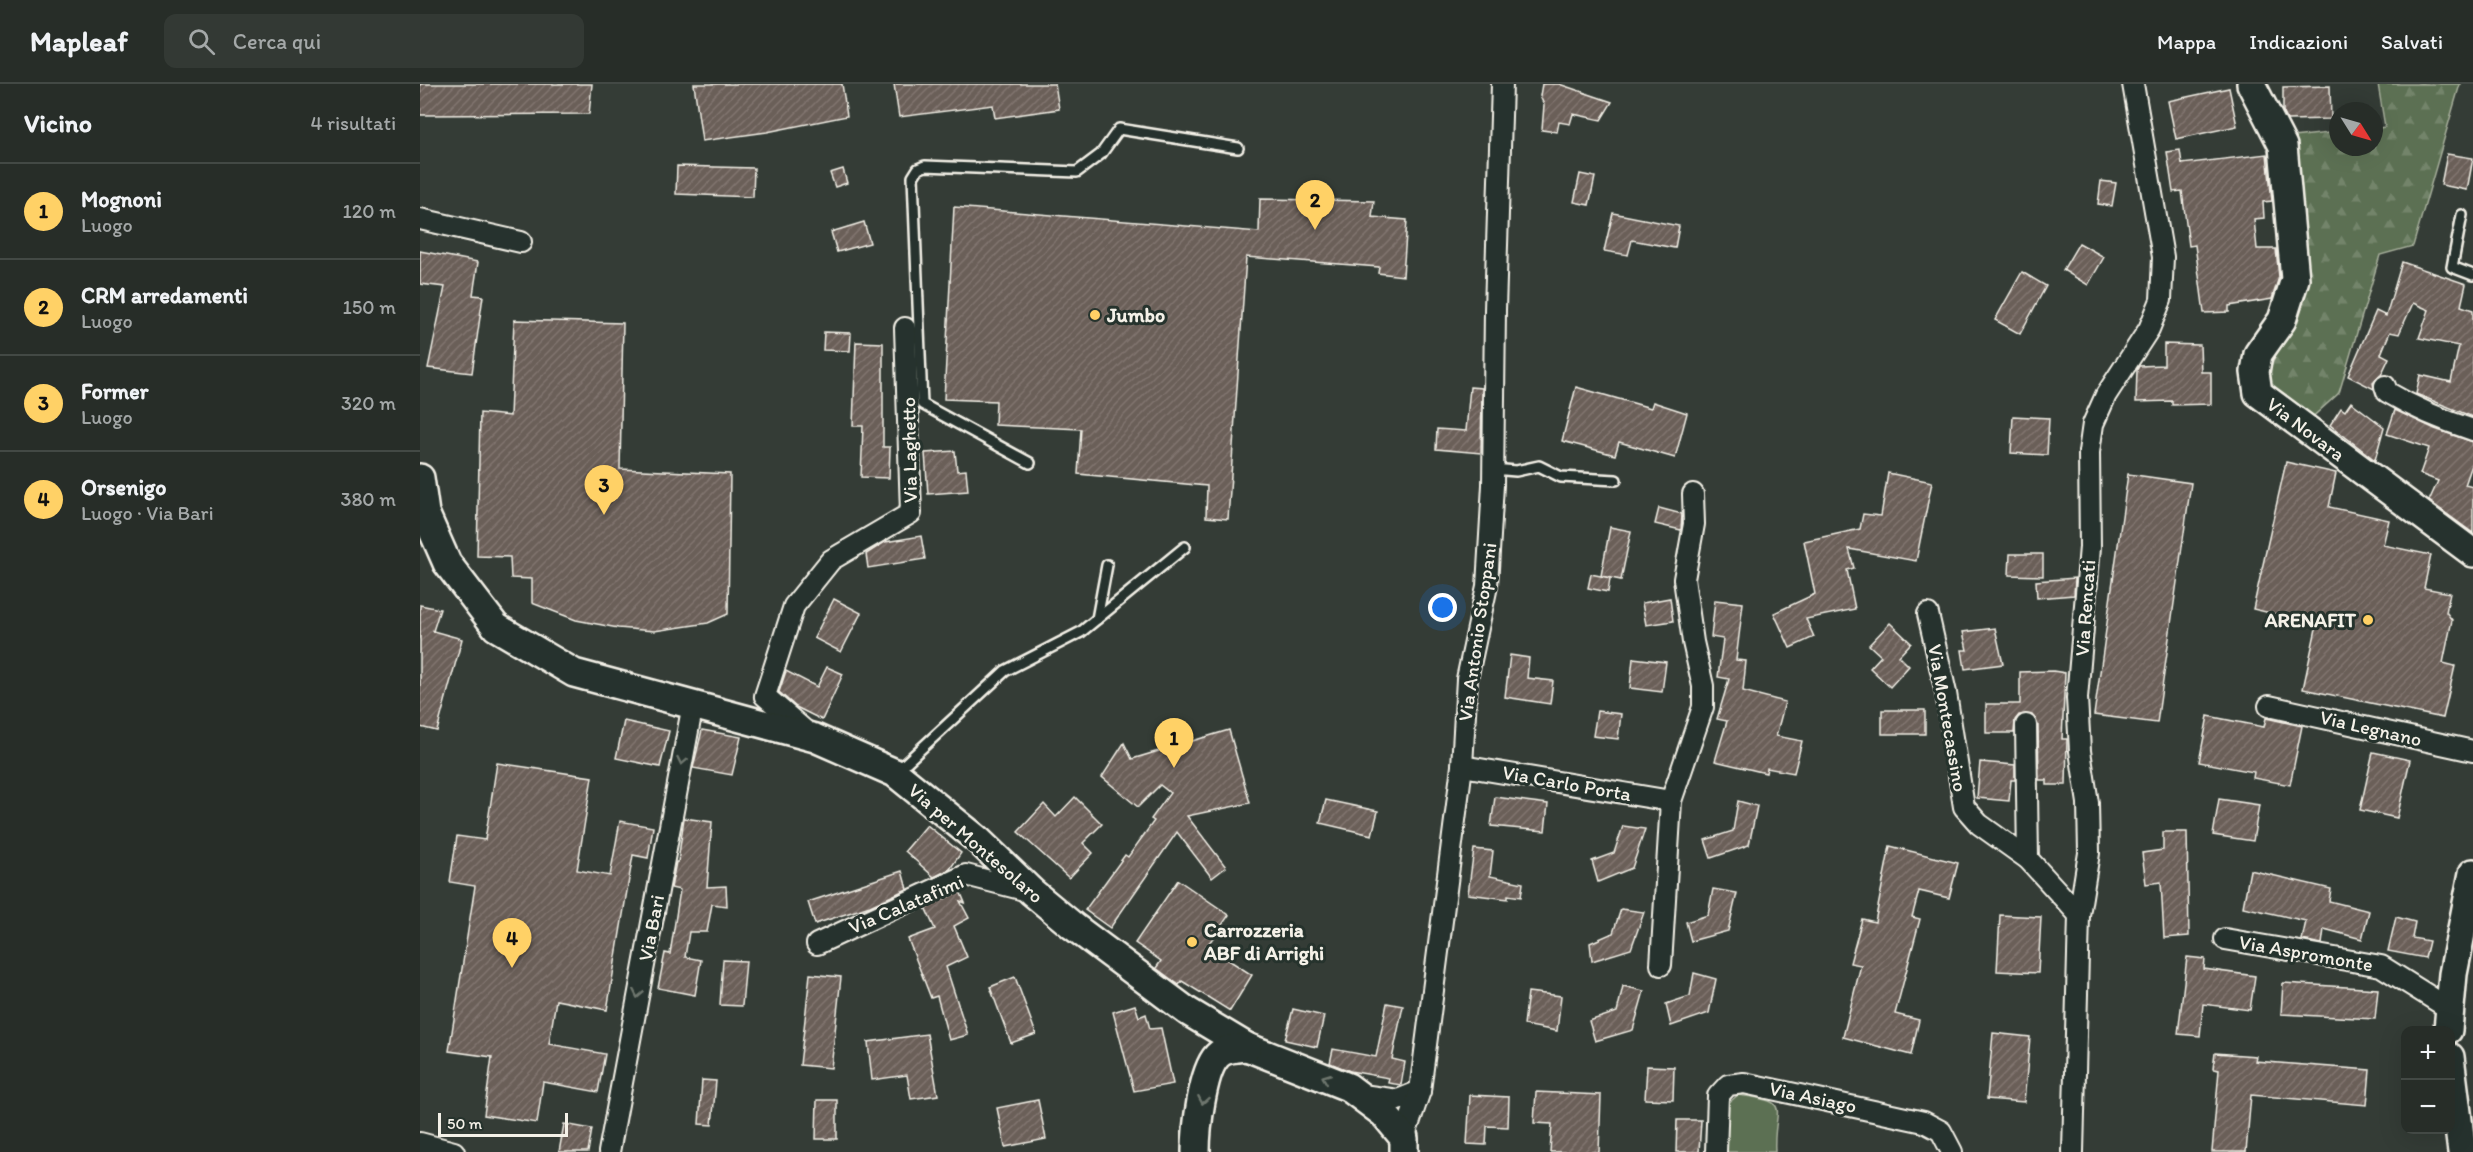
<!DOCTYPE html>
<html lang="it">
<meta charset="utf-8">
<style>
:root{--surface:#272d28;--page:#333934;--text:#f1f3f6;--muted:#a4a8a8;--line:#434945;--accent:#ffd166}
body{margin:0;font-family:Itim,sans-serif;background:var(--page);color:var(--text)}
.controls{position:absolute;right:18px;bottom:18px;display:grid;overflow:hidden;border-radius:12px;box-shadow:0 6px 24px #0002}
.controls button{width:54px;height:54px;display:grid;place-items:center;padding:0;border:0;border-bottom:2px solid var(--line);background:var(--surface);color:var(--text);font:30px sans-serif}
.compass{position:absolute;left:1909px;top:18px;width:54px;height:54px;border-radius:50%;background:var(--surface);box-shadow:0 6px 24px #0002;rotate:127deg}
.scale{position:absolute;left:18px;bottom:15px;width:130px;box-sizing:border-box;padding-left:6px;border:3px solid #f4f1e8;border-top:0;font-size:16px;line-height:21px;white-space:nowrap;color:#f4f1e8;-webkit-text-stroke:4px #26332d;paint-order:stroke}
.you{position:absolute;left:1023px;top:524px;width:21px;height:21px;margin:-15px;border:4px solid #fff;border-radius:50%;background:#1a73e8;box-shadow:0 0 0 9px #1a73e833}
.badge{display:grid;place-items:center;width:39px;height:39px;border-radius:50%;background:var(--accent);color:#111;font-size:20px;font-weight:700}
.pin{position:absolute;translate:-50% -50px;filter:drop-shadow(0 2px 3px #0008)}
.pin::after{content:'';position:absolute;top:32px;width:21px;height:18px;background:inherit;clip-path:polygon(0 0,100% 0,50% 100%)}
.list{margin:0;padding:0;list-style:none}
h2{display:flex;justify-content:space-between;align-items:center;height:78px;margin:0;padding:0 24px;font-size:26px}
h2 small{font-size:20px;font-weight:400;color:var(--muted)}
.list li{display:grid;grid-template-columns:39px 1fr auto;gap:18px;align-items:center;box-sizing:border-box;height:96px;padding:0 24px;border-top:2px solid var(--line)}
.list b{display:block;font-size:22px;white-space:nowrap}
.list p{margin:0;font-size:20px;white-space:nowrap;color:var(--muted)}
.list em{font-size:20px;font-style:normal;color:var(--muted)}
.icon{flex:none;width:33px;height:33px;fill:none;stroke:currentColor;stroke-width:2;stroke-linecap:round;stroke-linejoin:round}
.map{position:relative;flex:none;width:2053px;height:1068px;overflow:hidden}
header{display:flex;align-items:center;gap:36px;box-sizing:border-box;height:84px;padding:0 30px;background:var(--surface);border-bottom:2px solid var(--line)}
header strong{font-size:28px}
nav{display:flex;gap:33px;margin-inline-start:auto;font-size:21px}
.search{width:420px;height:54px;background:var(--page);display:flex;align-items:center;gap:15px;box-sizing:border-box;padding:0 21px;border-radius:12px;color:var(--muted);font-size:22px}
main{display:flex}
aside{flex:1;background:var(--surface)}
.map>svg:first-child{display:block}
</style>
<header>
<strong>Mapleaf</strong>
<div class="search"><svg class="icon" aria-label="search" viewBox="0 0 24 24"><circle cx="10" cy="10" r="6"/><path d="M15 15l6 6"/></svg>Cerca qui</div>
<nav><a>Mappa</a><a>Indicazioni</a><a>Salvati</a></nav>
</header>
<main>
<aside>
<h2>Vicino<small>4 risultati</small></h2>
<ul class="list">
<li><span class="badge">1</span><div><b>Mognoni</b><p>Luogo</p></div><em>120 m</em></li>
<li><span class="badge">2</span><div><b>CRM arredamenti</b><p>Luogo</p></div><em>150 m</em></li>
<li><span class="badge">3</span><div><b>Former</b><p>Luogo</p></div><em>320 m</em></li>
<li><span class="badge">4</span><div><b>Orsenigo</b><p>Luogo · Via Bari</p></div><em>380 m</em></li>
</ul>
</aside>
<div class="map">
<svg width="2053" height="1068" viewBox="0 0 2053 1068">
<defs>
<pattern id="forest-firs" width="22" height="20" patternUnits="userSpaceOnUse" patternTransform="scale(1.5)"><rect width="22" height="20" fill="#5b6f52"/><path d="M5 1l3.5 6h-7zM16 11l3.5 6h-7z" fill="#73846b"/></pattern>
<pattern id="building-hatch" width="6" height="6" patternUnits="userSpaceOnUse" patternTransform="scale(1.5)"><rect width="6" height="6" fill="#6b5e58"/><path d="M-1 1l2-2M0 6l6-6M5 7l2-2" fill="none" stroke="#817670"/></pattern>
</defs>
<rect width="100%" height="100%" fill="#343c36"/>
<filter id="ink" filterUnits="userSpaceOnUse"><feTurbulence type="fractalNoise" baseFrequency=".0167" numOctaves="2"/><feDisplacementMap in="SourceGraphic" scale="12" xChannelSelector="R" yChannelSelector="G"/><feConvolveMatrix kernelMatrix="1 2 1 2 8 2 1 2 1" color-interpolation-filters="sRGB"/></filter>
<g filter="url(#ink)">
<!-- green -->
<path fill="#5b6f52" stroke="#a8b09d" stroke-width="1.5" d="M1318,1011C1376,1018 1352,1023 1355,1068H1306V1021Z"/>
<!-- forest -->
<polygon fill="url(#forest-firs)" stroke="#a8b09d" stroke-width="1.5" points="1958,0 2040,0 1993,162 1960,171 1919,309 1888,337 1842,302 1873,232 1873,53 1918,48 1918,63 1954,63 1954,45 1965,43"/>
<!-- building -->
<g fill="url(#building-hatch)" stroke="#f4f1e8" stroke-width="1.5">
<polygon points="0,0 172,0 169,30 0,31"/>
<polygon points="274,0 422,0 427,32 347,48 282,57"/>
<polygon points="474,0 635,0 639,25 575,34 573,21 479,33"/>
<polygon points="1122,0 1139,0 1192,18 1181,36 1153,30 1150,40 1139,38 1137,48 1122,46 1124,21 1120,12"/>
<polygon points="1910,2 1911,35 1867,36 1863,27 1863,3"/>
<polygon points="1809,4 1817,42 1756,55 1748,17"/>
<polygon points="1760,66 1762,80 1847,70 1852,117 1843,118 1844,134 1834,135 1837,165 1856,165 1859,193 1852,215 1809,222 1809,228 1784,229 1775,161 1769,162 1762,107 1753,108 1747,68"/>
<polygon points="2027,70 2053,74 2047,106 2021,101"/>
<polygon points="257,82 334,84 333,113 256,110"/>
<polygon points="423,85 427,99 415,103 410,89"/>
<polygon points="1160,90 1175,93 1169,121 1154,118"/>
<polygon points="1681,97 1696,99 1692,122 1678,120"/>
<polygon points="840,115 954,117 952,133 987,136 983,192 958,189 959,183 826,173 808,435 786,433 787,402 658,390 661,345 575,341 576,317 524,315 534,123 839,148"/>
<polygon points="1193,129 1259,142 1255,164 1212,156 1208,171 1184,167"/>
<polygon points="444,138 450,159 417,168 411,148"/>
<polygon points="1659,159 1684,173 1668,201 1643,186"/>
<polygon points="0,167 58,178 53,211 63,212 52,289 8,284 25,203 0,200"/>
<polygon points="1982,178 2046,200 2041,222 2053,226 2053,333 1996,310 2000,291 2031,298 2039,262 1999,254 2009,226 1993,219 1979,250 1970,248 1961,270 1969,274 1961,291 1953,299 1954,305 1928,292 1956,227 1966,232"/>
<polygon points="1602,188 1626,202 1600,250 1575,236"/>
<polygon points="94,236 203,239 200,385 310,390 308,530 288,539 234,547 198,544 156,536 112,519 112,495 91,494 90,473 57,472 60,329 90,332"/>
<polygon points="404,248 431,249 430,267 403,266"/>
<polygon points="436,258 463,259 463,363 470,363 469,394 441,393 443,342 433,342"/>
<polygon points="1744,260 1780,261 1781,288 1791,288 1791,320 1752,321 1752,317 1716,318 1717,286 1719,282 1744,281"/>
<polygon points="1050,303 1062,304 1061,369 1016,365 1017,345 1046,347"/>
<polygon points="1156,303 1231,324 1233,318 1267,329 1255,374 1199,358 1195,371 1142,357"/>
<polygon points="1931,318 1964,343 1955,376 1910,341 1921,324 1925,327"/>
<polygon points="1975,326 2015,345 2053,358 2053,378 2045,401 2053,403 2053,449 2009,417 2018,397 2000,390 2009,364 1967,350"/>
<polygon points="1593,332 1629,334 1627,371 1591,369"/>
<polygon points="535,367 537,387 546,386 548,407 508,410 505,369"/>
<polygon points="1866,378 1916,389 1909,423 1969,436 1963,461 2011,471 2004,504 2030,509 2026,528 2032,536 2023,579 2035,582 2023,634 1883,605 1897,540 1833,525"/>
<polygon points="1468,389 1512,398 1496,477 1429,465 1434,484 1427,486 1435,525 1386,535 1394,553 1370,564 1354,529 1395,510 1384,457 1440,445 1443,430 1461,432"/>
<polygon points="1708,390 1771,399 1737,639 1674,631"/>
<polygon points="1239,424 1262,430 1261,446 1235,440"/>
<polygon points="1190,443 1211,447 1201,496 1181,492"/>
<polygon points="501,452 505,475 448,484 446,470 465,458"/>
<polygon points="1590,470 1623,470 1623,492 1589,491"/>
<polygon points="1171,490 1190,494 1188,508 1168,504"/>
<polygon points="1655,494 1654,511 1617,514 1616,497"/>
<polygon points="1250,514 1253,537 1226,541 1222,519"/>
<polygon points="414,515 441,529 421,568 394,554"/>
<polygon points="1295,516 1323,519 1316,576 1326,577 1323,607 1365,618 1356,652 1382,657 1374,689 1347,684 1346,689 1295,677 1307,637 1297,635 1309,595 1298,593 1303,555 1291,553"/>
<polygon points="0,521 20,525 13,547 42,555 17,647 0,643"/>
<polygon points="1470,539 1491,559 1479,572 1489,582 1470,603 1450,584 1461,572 1449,561"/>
<polygon points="1575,544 1583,580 1545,585 1542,566 1547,566 1543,548"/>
<polygon points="1090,571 1109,574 1107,594 1133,597 1130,620 1085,613"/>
<polygon points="1213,574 1246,578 1242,608 1210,604"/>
<polygon points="407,583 423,590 402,636 376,623 359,608 366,587 397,603"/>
<polygon points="1633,587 1645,589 1642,655 1647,655 1646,701 1627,701 1627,696 1619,696 1618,641 1612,631 1599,631 1595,636 1594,649 1566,649 1566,620 1600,620 1600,588"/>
<rect x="1462" y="626" width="43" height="24"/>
<polygon points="1177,627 1201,630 1198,655 1173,652"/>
<polygon points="1788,632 1844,643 1846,634 1882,642 1870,701 1833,694 1834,688 1779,678"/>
<polygon points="204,637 249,647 240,683 196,674"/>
<polygon points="282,646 321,653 312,691 273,684"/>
<polygon points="809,646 830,719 767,732 806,783 792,794 757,748 690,844 665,826 705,771 708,773 734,737 731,735 750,709 740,701 718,723 682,693 704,659 712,675"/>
<polygon points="1953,668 1990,676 1977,734 1940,726"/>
<polygon points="1560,678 1595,681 1595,696 1591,696 1589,717 1557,714"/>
<polygon points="77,679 172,693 157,786 190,792 200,737 233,743 228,774 213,771 187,926 136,916 129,960 185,970 178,1008 123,998 117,1039 64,1031 72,973 29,967 55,802 30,798 37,752 65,756"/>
<polygon points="655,713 682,740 663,759 673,769 649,794 598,748 624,720 636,733"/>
<polygon points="1075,713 1128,720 1125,747 1071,742"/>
<polygon points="1799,715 1839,721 1833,757 1793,751"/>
<polygon points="906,716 958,727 952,751 900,739"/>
<polygon points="1318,717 1337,722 1329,761 1291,774 1285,756 1313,747"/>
<polygon points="264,734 292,738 287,803 306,802 307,822 292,820 287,848 269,848 265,873 281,876 275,911 238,904 245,869 250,870 260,806 251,804 256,778 258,778"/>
<polygon points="507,741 541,769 530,785 514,793 485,767"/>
<polygon points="1203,742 1225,745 1212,784 1178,798 1172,777 1194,769"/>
<polygon points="1743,748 1767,748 1769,852 1744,854 1741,798 1726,800 1722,769 1743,766"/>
<polygon points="1470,762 1538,779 1529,814 1499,807 1492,833 1500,835 1475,930 1499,936 1491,971 1423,953 1441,881 1430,879 1442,835 1455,838"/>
<polygon points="1054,765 1073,767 1070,792 1103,799 1101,813 1088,811 1088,815 1048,810"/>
<polygon points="1830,786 1911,805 1909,817 1949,827 1942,855 1904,845 1902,860 1882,856 1886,837 1823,823"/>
<polygon points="482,787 487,805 450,822 395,840 388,818"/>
<polygon points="758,796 809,831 787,862 832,891 810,927 762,897 759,901 736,884 741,877 715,859"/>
<polygon points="1293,805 1317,809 1308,847 1271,857 1266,838 1288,831"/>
<polygon points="540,807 545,819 540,817 549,834 534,842 547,873 526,883 548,951 529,956 517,912 511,914 488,855 515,845 505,823"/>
<polygon points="1201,825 1224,828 1211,865 1172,877 1170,859 1193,849"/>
<polygon points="1580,831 1621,833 1618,889 1577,887"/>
<polygon points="1976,833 1995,838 1992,854 2009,857 2005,874 1968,867"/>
<polygon points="1767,873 1785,875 1784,885 1835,892 1830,926 1783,920 1780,952 1758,950"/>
<polygon points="303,876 326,877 322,922 300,921"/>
<polygon points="1274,889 1296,895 1289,929 1251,942 1246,920 1270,912"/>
<polygon points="390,890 421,893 411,984 380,981"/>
<polygon points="595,893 616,950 591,959 570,903"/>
<polygon points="1863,899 1958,905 1955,935 1861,930"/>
<polygon points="1203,902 1224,907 1213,946 1175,957 1169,937 1197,928"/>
<polygon points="1108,908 1141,912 1137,947 1104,941"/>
<polygon points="967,919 983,922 972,975 985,978 981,1001 968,999 969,994 930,987 910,979 913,965 956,973"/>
<polygon points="715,921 719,933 726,930 730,945 741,944 753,1000 714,1007 693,928"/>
<polygon points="873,925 904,932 897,963 865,956"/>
<polygon points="1573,949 1610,953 1604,1018 1567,1015"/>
<polygon points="507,950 518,1011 491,1015 487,991 452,996 448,958"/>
<polygon points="1795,969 1836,972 1835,977 1950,986 1947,1021 1831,1011 1826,1068 1792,1068 1799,986 1793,985"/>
<polygon points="1227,982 1254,983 1253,1016 1225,1015"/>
<polygon points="282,996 296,997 292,1041 279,1040"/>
<polygon points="1116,1008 1181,1011 1179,1068 1130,1068 1132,1040 1114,1039"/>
<polygon points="1050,1011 1089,1013 1088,1043 1067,1042 1066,1061 1047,1060"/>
<polygon points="397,1016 417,1016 417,1055 396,1055"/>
<polygon points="618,1016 626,1055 585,1063 577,1024"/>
<polygon points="1257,1036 1281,1036 1279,1068 1256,1068"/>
<polygon points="144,1040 172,1045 168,1068 139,1068"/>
</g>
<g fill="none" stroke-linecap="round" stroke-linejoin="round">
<!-- lane casing -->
<g stroke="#f4f1e8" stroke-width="14">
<g id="lane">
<polyline points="2042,131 2032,183 2053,191"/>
<polyline points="610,379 502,320 493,93 498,85 505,82 657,88 681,70 699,45 818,64"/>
<polyline points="1073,385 1096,387 1119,382 1141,393 1196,396"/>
<polyline points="677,535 687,481"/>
<polyline points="477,687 585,587 661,548 765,463"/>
</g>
</g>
<!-- street casing -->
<g stroke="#f4f1e8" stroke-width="24">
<g id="street">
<polyline points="0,135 101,158"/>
<path d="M1965,302L1967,308C1994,324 2022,336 2053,346"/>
<polyline points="1508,530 1526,609 1544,723 1559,740 1608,775 1659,831"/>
<polyline points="1849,622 2053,667"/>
<polyline points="1606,641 1608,775"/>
<polyline points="390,651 345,612 374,522 411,476 491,429 485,244"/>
<polyline points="1042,682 1251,717"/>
<polyline points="1805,855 1961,882 2028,924"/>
<polyline points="397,860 546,791 612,808"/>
<polyline points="1241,881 1251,717 1283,623 1283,602 1273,558 1264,495 1274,440 1273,410"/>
<polyline points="942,1011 978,1016 1000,1007"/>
<polyline points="984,1054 1000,1007 1042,682 1047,595 1067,502 1073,401 1075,226 1082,0"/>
<polyline points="0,1059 34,1068"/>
<polyline points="189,1068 273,620"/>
<polyline points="1296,1068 1298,1012 1308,1001 1324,999 1504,1038 1521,1047 1532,1068"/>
<polyline points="1653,1068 1659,831 1669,769 1668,719 1660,667 1657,614 1670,463 1669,368 1673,340 1686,311 1729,245 1741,216 1743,173 1713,0"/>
</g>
</g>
<!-- secondary casing -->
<g stroke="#f4f1e8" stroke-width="32">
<g id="secondary">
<polyline points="1831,0 1863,62 1875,195 1862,236 1838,270 1835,288 1838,309 2053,469"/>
<polyline points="0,394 5,429 27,479 76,543 154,589 395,654 475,689 558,756 612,808 653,842 767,927 827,963 928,1003 964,1030 984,1054 984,1068"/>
<polyline points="2028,946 2033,890 2053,789"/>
<polyline points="2030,973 2042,1068"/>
<path d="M776,1068C776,1046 782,988 797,972C804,964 817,964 827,963"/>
</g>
</g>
<!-- lane -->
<use href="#lane" stroke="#26332d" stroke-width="9"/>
<!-- street -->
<use href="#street" stroke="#26332d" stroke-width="20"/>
<!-- secondary -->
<use href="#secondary" stroke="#26332d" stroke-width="27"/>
</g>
<!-- one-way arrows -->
<defs><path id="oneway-chevron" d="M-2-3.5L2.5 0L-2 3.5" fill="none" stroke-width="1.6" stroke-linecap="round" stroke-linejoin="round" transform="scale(1.5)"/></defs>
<g stroke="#6e766e">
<use href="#oneway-chevron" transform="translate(262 677) rotate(101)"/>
<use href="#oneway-chevron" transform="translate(218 910) rotate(101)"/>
<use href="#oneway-chevron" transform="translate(906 994) rotate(-158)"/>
<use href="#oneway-chevron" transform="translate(783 1016) rotate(100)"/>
</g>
</g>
<!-- markers -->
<g fill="#ffd166" stroke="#26332d" stroke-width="2">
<circle cx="675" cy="231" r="6"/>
<circle cx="1948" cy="536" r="6"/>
<circle cx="772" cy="858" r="6"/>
</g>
<g text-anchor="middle" stroke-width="6" stroke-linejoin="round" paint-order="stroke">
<!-- poi labels -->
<g font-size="20" font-weight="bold" fill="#f4f1e8" stroke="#26332d" text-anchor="start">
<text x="687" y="238">Jumbo</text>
<text x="1936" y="543" text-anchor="end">ARENAFIT</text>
<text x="784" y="853">Carrozzeria<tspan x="784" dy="23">ABF di Arrighi</tspan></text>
</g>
<!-- street labels -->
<g font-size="20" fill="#f4f1e8" stroke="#26332d">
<text transform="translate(1886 345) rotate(37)" y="7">Via Novara</text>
<text transform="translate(489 366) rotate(-91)" y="7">Via Laghetto</text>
<text transform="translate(1665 524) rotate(-86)" y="7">Via Rencati</text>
<text transform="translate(1057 548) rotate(-82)" y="7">Via Antonio Stoppani</text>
<text transform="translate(1528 634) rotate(80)" y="7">Via Montecassino</text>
<text transform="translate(1951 644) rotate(13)" y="7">Via Legnano</text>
<text transform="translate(1147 699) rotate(10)" y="7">Via Carlo Porta</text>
<text transform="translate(556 759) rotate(41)" y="7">Via per Montesolaro</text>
<text transform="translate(486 820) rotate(-23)" y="7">Via Calatafimi</text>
<text transform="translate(231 844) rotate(-79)" y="7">Via Bari</text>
<text transform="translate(1886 869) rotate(10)" y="7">Via Aspromonte</text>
<text transform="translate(1393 1013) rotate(12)" y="7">Via Asiago</text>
</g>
</g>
</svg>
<div class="controls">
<button>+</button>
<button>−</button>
</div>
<svg class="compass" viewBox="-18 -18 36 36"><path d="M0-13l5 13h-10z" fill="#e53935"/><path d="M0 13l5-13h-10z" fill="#a4a8a8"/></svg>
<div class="scale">50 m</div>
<div class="you"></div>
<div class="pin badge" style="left:754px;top:684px">1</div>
<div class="pin badge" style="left:895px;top:146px">2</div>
<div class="pin badge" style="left:184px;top:431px">3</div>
<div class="pin badge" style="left:92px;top:884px">4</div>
</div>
</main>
